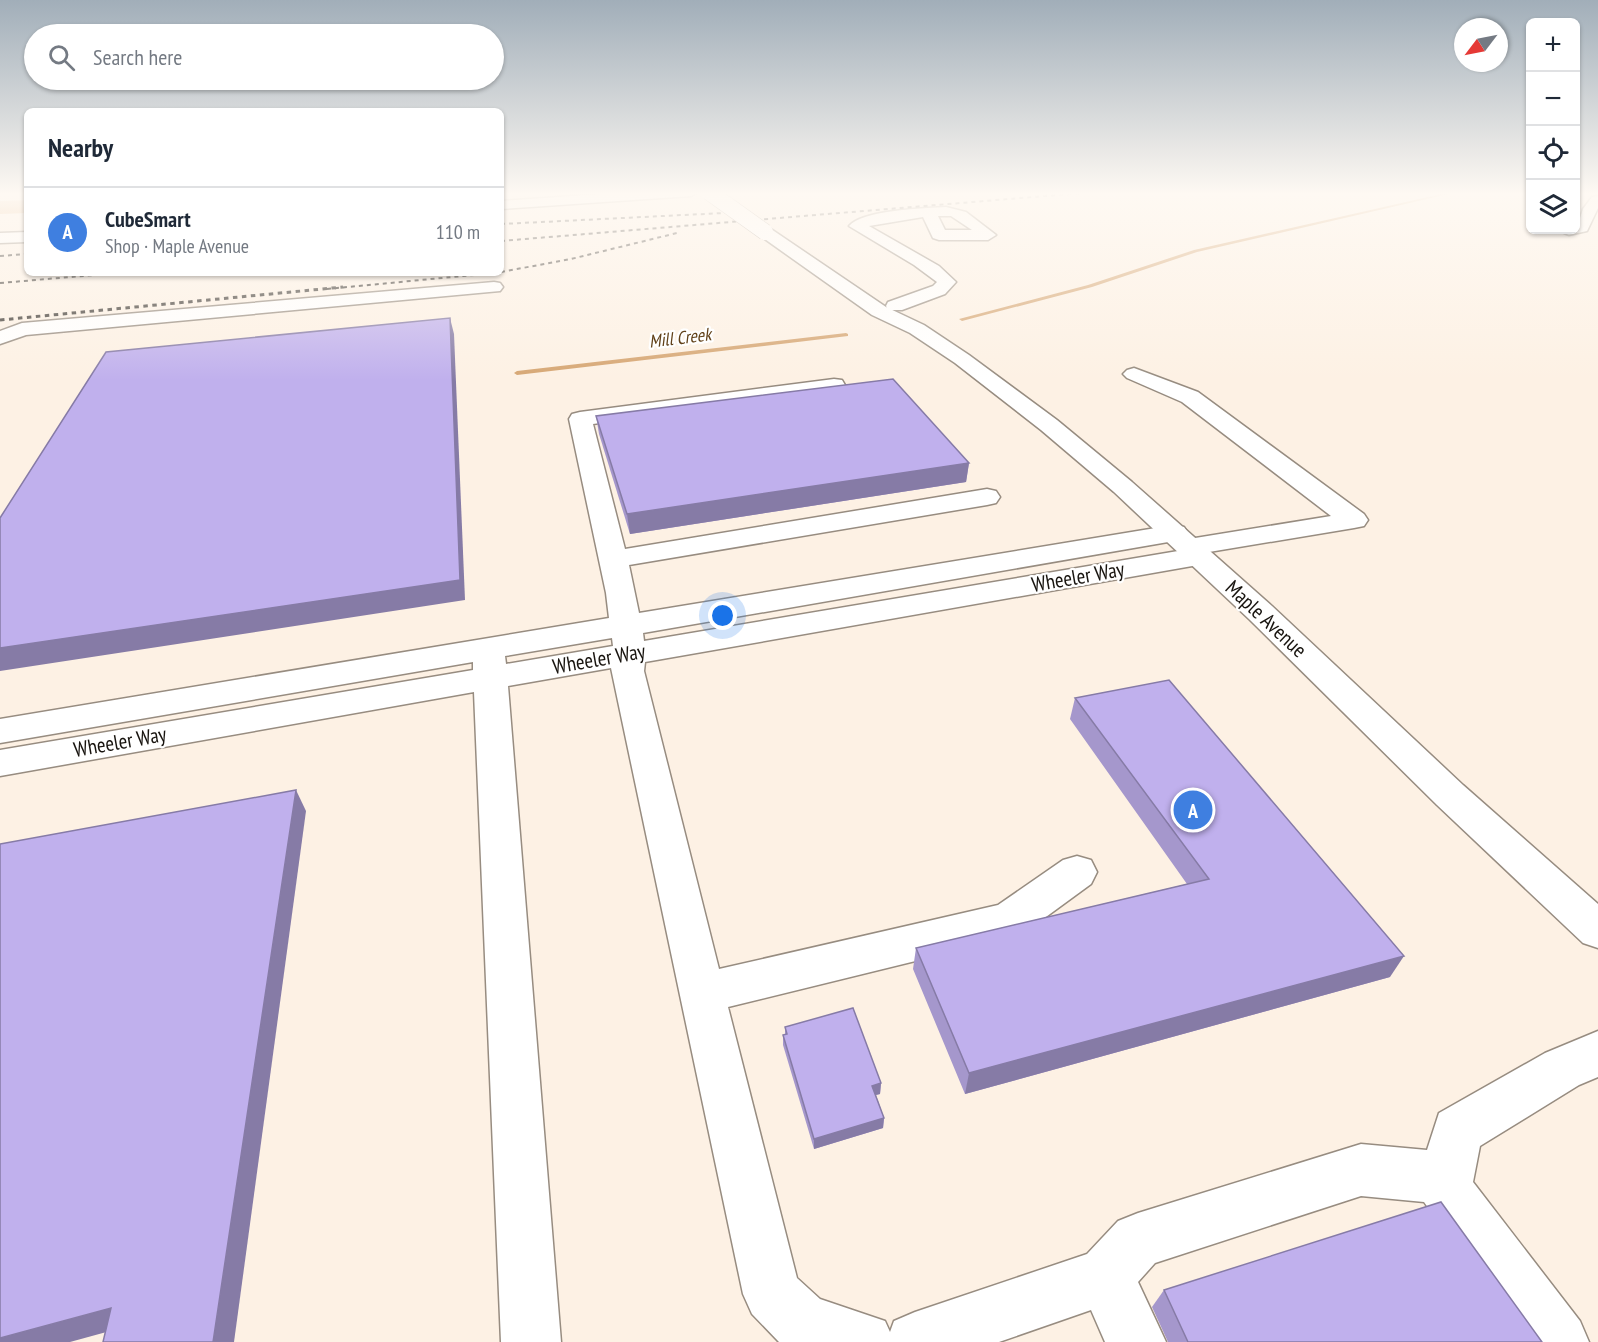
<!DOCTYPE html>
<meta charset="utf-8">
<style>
:root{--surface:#fff;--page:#f2f2f3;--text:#1f2937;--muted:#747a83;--line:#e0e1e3;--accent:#8055ce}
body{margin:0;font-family:"PT Sans Narrow",sans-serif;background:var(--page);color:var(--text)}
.controls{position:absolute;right:18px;top:18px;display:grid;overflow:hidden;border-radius:9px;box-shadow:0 2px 4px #0004}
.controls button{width:54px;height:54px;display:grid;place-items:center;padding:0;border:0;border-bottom:2px solid var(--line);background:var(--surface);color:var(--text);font:30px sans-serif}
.compass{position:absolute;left:1454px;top:18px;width:54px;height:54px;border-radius:50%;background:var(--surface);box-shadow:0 2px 4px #0004;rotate:238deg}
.you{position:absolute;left:723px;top:616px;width:21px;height:21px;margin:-15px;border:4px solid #fff;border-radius:50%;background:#1a73e8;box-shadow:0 0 0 9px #1a73e833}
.badge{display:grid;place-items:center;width:39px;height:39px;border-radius:50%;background:var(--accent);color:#fff;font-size:20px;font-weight:700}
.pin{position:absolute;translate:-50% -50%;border:3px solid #fff;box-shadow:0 2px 6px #0006}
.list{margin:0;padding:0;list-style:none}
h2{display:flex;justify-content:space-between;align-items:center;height:78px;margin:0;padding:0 24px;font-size:26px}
h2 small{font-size:20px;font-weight:400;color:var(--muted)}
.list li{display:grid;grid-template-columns:39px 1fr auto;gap:18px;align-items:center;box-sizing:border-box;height:90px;padding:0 24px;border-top:2px solid var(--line)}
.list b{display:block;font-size:22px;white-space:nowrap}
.list p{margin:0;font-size:20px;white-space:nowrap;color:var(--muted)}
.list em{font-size:20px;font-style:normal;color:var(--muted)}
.icon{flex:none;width:33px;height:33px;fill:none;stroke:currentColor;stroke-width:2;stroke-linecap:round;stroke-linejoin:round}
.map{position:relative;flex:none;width:1598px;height:1342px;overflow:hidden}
.search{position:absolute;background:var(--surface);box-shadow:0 2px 4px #0004;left:24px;top:24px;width:480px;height:66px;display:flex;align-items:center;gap:15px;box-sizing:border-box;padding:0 21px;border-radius:33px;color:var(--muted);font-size:22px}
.panel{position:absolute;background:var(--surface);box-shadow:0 2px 4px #0004;left:24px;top:108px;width:480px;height:168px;border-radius:9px}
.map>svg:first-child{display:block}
</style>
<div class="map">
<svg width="1598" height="1342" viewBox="0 0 1598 1342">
<rect width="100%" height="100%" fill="#fdf1e4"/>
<!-- forest -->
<polygon fill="#e4b480" points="27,200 27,213 0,214 0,201"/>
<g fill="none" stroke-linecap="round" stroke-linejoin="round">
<!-- stream -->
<g fill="#d6a673" fill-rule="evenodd">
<polygon points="1450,192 1457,192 1197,252 1092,287 962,321 959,319 1088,285 1194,250"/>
<polygon points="846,333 848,334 848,336 517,375 514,373 517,371"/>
</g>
<!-- minor casing -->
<g stroke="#978c80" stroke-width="3">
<g id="minor">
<polygon points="1598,196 1598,208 1587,231 1569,235 1564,233 1562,230 1576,230 1583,209 1592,197"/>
<path d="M946,207L966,212L996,235L988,240H939L933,238L923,217L869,226L939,266L956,282L945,294L902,310H888L886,306L888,302L933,286L937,282L914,265L849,226C862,210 925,208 946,207ZM938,216H951L972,230H945Z"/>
<polygon points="494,282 500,283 503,287 500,291 26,335 0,344 0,331 22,323"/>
<path d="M1134,368L1198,392L1364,514L1368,520L1364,526L1354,528L1209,552L1212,556L1208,562L1198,565L645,662L644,671L719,969L998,905L1063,860L1077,856L1091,860L1097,872L1091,884L1024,933L1009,938L728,1007L797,1278L820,1299L885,1321L890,1332L894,1321L915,1312L1087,1254L1118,1221L1138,1213L1361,1144L1427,1150L1439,1113L1545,1053L1598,1031V1077L1579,1085L1480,1146L1473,1182L1580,1321L1589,1342H1523L1424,1202L1361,1196L1155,1263L1138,1282L1166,1342H1105L1091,1310L999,1342H779L752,1314L743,1294L611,668L508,686L561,1342H501L474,692L0,776V750L473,670V662L0,743V719L609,618L606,593L569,419L572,414L580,412L834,379L842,380L845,385L842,390L834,391L593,424L625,549L987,489L996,491L1000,497L996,503L987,505L629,565L639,613L1174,525L1184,527L1188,533L1184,539L1174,541L643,633L644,641L1178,551L1175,547L1179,541L1189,539L1331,516L1182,402L1127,378L1123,374L1127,370ZM612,638L613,646L506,664L505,656Z"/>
</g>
</g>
<!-- major casing -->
<g stroke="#978c80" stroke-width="3">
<polygon id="major" points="765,227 771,229 886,307 924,325 969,355 1057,420 1132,482 1272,606 1463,785 1598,904 1598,948 1583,943 1437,805 1250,620 1114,492 1041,430 955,363 910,333 872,315 759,235 757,232 759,229"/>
</g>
<!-- highway casing -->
<g stroke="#978c80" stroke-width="3">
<g id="highway">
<polygon points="630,192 698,192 691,196 501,209 501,201"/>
<polygon points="27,232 27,242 0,243 0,233"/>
</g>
</g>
<!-- minor -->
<use href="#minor" fill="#fff" fill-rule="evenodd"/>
<!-- major -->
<use href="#major" fill="#fff" fill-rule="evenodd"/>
<!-- highway -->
<use href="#highway" fill="#fff" fill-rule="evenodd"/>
<!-- rail-far1 -->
<g stroke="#3b3630" stroke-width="2" stroke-dasharray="4 4" stroke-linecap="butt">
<polyline points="501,224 744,212"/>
<polyline points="501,241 1093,192"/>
<polyline points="0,256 27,254"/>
<polyline points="501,272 571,259 677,233"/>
<polyline points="0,283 118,273"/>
<polyline points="327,289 494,273"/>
</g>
<!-- rail -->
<polyline stroke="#3b3630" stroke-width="3" stroke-dasharray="4.5 4.5" stroke-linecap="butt" points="0,320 343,287"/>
<!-- major-bridge casing -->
<g stroke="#978c80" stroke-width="17" stroke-linecap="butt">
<polyline id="major-bridge" points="709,192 765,232"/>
</g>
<!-- major-bridge -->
<use href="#major-bridge" stroke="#fff" stroke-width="16"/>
</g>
<!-- wall -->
<g fill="#a597cc">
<polygon points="596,416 969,463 966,482 630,534 599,434"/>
<polygon points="1075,698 1390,977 965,1094 913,969 916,948 1187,884 1070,719"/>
<polygon points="785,1027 881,1083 880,1094 876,1095 884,1118 883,1128 814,1149 783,1045 783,1035 785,1034"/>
<polygon points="1164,1290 1542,1342 1168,1342 1152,1307"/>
</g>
<!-- shaded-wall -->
<g fill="#867ba6">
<polygon points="450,318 454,334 465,600 0,671 0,648"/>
<polygon points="969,463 966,482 630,534 627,514"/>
<polygon points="296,790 306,811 234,1342 213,1342"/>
<polygon points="1404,956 1390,977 965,1094 969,1073"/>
<polygon points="881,1083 880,1094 871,1096 872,1086"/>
<polygon points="884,1118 883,1128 814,1149 814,1139"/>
<polygon points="111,1308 132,1325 70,1342 0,1342 0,1338"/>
</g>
<!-- building -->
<g fill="#c0b0ed" stroke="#867ba6" stroke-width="1.5">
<polygon points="450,318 460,580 0,648 0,518 106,352"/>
<polygon points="893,379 969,463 627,514 596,416"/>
<polygon points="1169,680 1404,956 969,1073 916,948 1209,879 1075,698"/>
<polygon points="296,790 213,1342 103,1342 111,1308 0,1338 0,844"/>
<polygon points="853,1008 881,1083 872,1086 884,1118 814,1139 783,1035 787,1034 785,1027"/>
<polygon points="1441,1202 1542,1342 1188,1342 1164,1290"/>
</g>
<!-- sky -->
<linearGradient id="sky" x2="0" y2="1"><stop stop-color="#a1aeb9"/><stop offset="0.51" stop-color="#fef9f3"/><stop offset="1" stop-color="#fef9f3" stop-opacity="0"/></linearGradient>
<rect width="1598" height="380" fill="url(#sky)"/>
<g text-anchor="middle" stroke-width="4.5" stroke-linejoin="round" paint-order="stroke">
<!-- far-water labels -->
<g font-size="18" font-style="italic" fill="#614119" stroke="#fff">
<text transform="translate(680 338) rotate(-7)" y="6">Mill Creek</text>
</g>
<!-- street labels -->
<g font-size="21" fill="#18140f" stroke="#fff">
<text transform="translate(1078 577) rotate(-10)" y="7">Wheeler Way</text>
<text transform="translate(1266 619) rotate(43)" y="7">Maple Avenue</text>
<text transform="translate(599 659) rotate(-10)" y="7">Wheeler Way</text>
<text transform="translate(120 742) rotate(-10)" y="7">Wheeler Way</text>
</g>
</g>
</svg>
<div class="controls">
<button>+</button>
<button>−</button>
<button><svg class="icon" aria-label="locate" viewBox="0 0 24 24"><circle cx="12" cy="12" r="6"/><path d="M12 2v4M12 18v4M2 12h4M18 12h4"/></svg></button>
<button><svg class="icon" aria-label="layers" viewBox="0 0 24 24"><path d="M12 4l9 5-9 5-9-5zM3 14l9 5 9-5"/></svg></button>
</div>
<svg class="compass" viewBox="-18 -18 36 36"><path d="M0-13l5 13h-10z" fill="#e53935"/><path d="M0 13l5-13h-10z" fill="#747a83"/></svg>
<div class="you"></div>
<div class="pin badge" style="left:1193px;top:810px;background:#3f7fe0">A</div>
<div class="search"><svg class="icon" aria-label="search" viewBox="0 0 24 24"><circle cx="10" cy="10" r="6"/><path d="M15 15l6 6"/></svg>Search here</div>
<section class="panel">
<h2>Nearby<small></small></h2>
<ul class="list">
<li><span class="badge" style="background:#3f7fe0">A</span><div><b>CubeSmart</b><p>Shop · Maple Avenue</p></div><em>110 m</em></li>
</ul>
</section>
</div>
